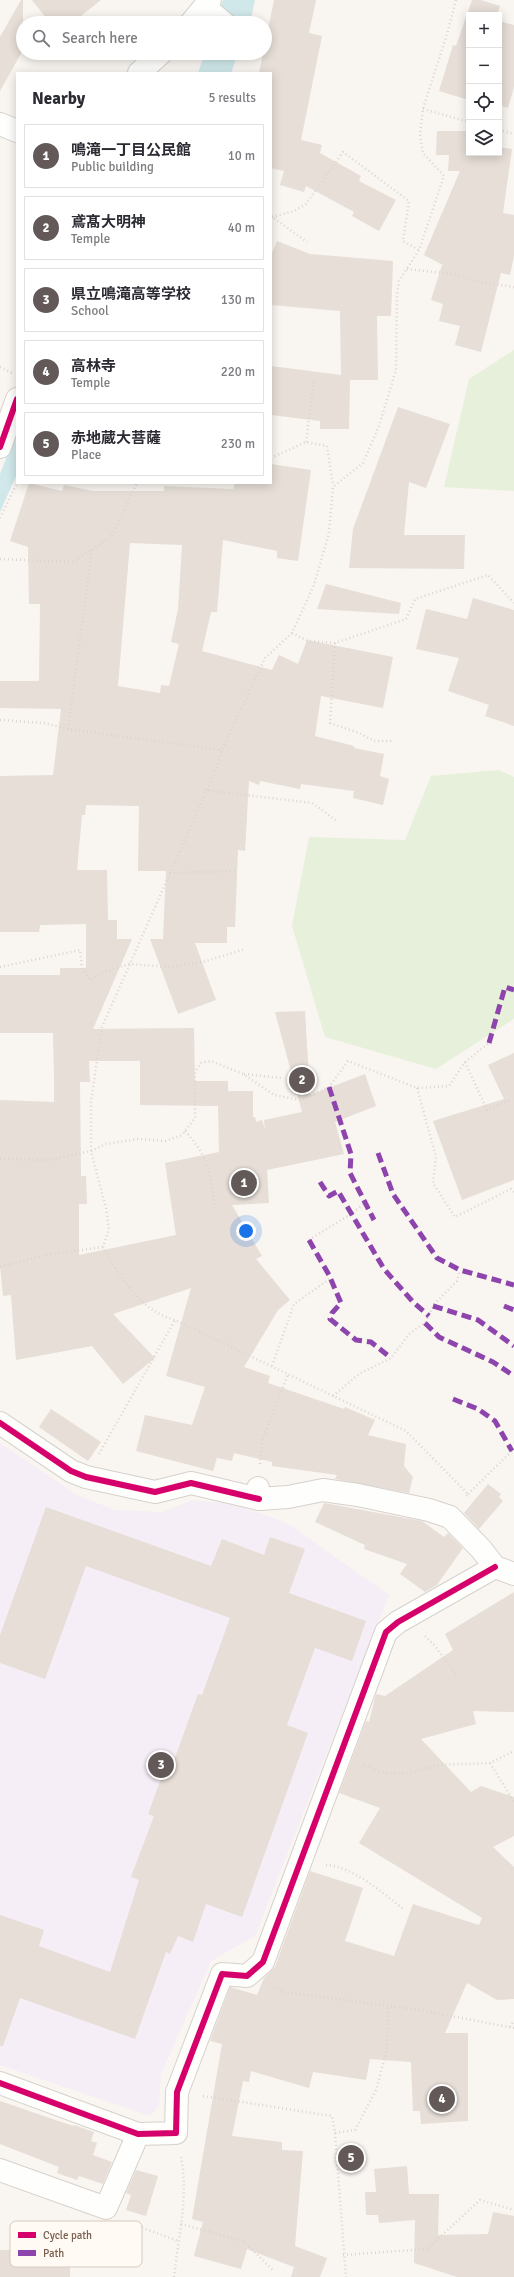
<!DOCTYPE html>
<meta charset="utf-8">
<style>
:root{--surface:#fff;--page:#f2f2f3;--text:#2b2b33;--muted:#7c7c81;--line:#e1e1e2;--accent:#625958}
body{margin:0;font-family:Signika,"Noto Sans JP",sans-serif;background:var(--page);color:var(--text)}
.controls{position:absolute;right:12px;top:12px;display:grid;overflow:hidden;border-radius:0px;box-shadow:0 2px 10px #0003}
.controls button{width:36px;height:36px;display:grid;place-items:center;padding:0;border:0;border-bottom:1px solid var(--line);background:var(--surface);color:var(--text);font:20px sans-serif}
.you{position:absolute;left:246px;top:1231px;width:14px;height:14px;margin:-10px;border:3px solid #fff;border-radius:50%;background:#1a73e8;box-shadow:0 0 0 6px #1a73e833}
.badge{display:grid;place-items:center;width:26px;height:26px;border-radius:50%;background:var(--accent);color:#fff;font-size:13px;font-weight:700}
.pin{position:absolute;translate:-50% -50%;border:2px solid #fff;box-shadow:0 1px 4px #0006}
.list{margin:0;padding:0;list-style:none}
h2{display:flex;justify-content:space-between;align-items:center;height:52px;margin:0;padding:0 16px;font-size:17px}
h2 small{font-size:13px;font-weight:400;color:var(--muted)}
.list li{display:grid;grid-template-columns:26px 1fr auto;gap:12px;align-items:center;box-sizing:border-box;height:64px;margin:0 8px 8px;padding:0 8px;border:1px solid var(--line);border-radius:0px}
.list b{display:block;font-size:15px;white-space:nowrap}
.list p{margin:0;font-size:13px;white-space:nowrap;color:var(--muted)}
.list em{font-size:13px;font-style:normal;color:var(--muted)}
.icon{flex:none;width:22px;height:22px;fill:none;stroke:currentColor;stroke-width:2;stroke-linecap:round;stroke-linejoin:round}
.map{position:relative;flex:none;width:514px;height:2277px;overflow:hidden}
.search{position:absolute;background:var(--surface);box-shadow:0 2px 10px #0003;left:16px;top:16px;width:256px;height:44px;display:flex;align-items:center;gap:10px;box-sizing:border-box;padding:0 14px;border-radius:22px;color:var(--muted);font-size:15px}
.panel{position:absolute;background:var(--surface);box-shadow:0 2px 10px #0003;left:16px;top:72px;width:256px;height:412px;border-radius:0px}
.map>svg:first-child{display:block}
</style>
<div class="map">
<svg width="514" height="2277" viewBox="0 0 514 2277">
<rect width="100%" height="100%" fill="#f9f5f0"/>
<!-- education -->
<polygon fill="#f6eef6" points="0,1443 77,1495 115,1510 163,1512 193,1500 234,1504 287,1523 389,1595 255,1936 211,1961 161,2074 159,2106 150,2116 0,2065"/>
<!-- green -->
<g fill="#e7f0db">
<polygon points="514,350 514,491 444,487 469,379"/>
<polygon points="499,770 514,777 514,1019 436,1069 325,1037 292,926 309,837 405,840 431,776"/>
</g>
<!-- water -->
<g fill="#d0e8ea">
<polygon points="223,0 255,0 250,23 215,23"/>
<polygon points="205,53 238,53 231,73 198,73"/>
<polygon points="17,430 17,474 0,512 0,474"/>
</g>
<!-- building -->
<g fill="#e6ded7" fill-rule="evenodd">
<polygon points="21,0 23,0 23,50 0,91 0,37"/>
<polygon points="32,0 101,0 72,23 50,23"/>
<polygon points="274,0 316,0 309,33 322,36 301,140 322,145 320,153 361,176 359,181 396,200 379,231 352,216 354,212 306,186 304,192 280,185 284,171 271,168 271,73 259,73"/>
<polygon points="472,0 481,0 500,6 497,15 469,15 469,100 439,91 453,45 456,46"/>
<polygon points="499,21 514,25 514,87 508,108 499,105"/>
<polygon points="437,131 469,131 469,153 499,153 499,147 512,149 503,213 514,215 514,256 510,275 501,273 481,352 455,345 460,326 439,321 443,304 431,300 442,265 445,266 424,255 460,171 448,171 449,155 436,155"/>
<polygon points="277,241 310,254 393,261 391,316 377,316 378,380 350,380 349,429 320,429 320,421 271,415 271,366 341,375 340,311 271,305 271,256"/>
<polygon points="398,407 450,424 426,488 409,482 404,535 465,535 464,569 349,568 353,529"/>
<path d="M271,464L311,470L298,561L277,558V551L223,540L217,612H211L202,651L272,670L279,655L298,664L307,640L393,657L383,708L321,696L315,736L354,746V748L384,754L380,776L389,779L383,805L353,798L354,791L301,784L300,789L260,781L259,785L249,781L245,851L238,850L235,927H227V943H195L216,1000L178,1014L150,939H163L166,871H138L139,806L86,805L85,815H82L77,870H107L108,920H117V939H132L93,1029L194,1028L195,1081H228V1091H253V1117H255L256,1122L262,1120L265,1129L264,1120L302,1112L275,1012L305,1011L310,1095L365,1074L376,1106L335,1122L344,1154L267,1170L269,1203L232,1205L262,1256L256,1259L290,1300L278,1310L244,1367L270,1376L268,1383L344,1409L345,1407L375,1420L368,1435L406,1444L404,1466L413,1477L409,1493L335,1479L337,1475L272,1466V1462L234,1453L232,1461L217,1458L213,1471L136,1451L145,1415L192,1425L205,1387L166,1376L191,1288L113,1314L155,1358L123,1384L92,1346L16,1360L11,1295L3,1296L0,1265V1100L54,1102V1076L53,1033H0V975H60V968H86V924L40,925L39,932H0V776L53,775L61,709L0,708V681H39L40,604H29L28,547L10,541L29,483L62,491L64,485L93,491H164V486L233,489L235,483H271ZM130,543L182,545L178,609L171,642L179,644L169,686L161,685L160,693L118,686ZM89,1061H140V1105L218,1106L219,1152L165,1163L176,1235L79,1255V1204H87L86,1176H81L80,1082H90Z"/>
<polygon points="326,584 401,603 399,614 317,609"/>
<polygon points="473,598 514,610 514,726 485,716 489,705 448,691 459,658 416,649 426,609 467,619"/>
<polygon points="514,1053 514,1180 462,1200 433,1121 504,1099 488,1065"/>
<polygon points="51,1409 101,1442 88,1461 39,1427"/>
<polygon points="488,1484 501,1494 499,1497 503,1501 479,1529 464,1513"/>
<polygon points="324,1503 422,1521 444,1537 448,1533 463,1548 437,1585 425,1592 400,1574 407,1564 364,1549 365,1545 315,1522"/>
<polygon points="46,1507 211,1566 222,1539 264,1555 270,1537 305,1549 289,1593 366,1621 352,1661 315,1648 287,1725 308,1733 242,1917 206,1904 193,1942 178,1936 170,1954 166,1952 135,2039 20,1998 3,2046 0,2046 0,1915 44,1930 39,1946 110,1972 139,1880 131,1877 154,1816 148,1814 162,1776 168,1777 198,1694 202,1695 230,1618 86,1566 45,1679 0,1663 0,1635"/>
<polygon points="514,1592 514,1712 473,1711 476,1724 421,1739 471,1792 481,1786 514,1797 514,1836 493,1847 514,1867 514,1999 497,2000 467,1983 445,2033 468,2033 468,2121 421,2124 420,2111 413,2111 411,2062 370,2059 366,2080 313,2072 309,2088 251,2071 249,2082 243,2081 232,2136 282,2142 282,2150 303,2151 295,2246 327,2258 320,2277 291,2277 294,2267 247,2249 241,2269 194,2256 203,2222 192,2219 222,2044 210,2041 230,1987 257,1995 264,1978 275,1967 310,1871 363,1888 345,1941 394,1956 413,1904 479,1925 482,1918 359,1843 380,1808 339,1793 366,1721 369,1722 376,1694 385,1696 453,1650 445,1634"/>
<polygon points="0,2101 73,2126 74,2125 94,2132 91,2141 97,2143 93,2155 112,2162 103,2184 79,2176 77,2180 57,2173 59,2167 0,2144"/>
<polygon points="407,2166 409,2194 439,2194 438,2235 488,2234 493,2212 514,2216 514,2277 457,2277 414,2263 415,2220 379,2223 378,2215 366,2215 365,2192 376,2192 374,2169"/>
<polygon points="136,2170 158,2176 146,2216 126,2210 131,2195 126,2193"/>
<polygon points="0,2250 30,2250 30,2255 70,2256 70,2277 0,2277"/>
</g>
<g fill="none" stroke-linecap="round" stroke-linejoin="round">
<!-- lane casing -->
<g stroke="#d7d1cb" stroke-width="17">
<polyline id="lane" points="208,5 229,23"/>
</g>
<!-- street casing -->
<g stroke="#d7d1cb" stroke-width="24">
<g id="street">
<polyline points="191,23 210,0"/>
<polyline points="139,73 161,53"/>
<polyline points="0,124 17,131"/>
<polyline points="0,447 17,399"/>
<polyline points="0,1423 71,1471 86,1477 155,1492 191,1483 259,1499"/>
<polyline points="258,1488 259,1499 288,1497 323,1490 358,1495 429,1510 450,1517 481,1549 495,1567 514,1574"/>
<polyline points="0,2083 138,2134 176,2133 177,2092 222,1974 247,1976 263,1962 386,1632 398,1622 495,1567"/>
<polyline points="0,2170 106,2208 138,2134"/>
</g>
</g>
<!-- path -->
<g stroke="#dcd5d0" stroke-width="2.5" stroke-dasharray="1 3" stroke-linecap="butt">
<path d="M456,0L447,34L423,109L420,134L423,153L444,176L419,250L399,281L397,295L396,370L379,426L363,463L333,487L329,533L314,585L292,633L265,658L222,750L217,767L102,1027L91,1102V1151L106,1208L109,1229L103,1247C120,1277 140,1311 175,1320L406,1431L468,1494L465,1498"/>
<polyline points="423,109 469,122"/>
<polyline points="499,130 514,134"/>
<polyline points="271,216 307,242"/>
<polyline points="272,217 294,211 306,204 343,152 409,201 403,241 419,250"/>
<polyline points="407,269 454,274 480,282 514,287"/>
<polyline points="0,367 14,374"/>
<polyline points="306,442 314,379"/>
<polyline points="271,458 306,442 327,446 333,486"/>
<polyline points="0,518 17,483"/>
<polyline points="0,559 73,562 111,537 136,485 140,483"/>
<polyline points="292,633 308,641 335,643 406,619 415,599 488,575 514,603"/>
<polyline points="335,643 330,723 359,733 374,741 394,741"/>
<polyline points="0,720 44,723 68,729 222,750"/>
<polyline points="68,729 92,549"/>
<polyline points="205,790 312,803 337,821"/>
<polyline points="170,873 238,871"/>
<polyline points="0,967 80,950 82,968 90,980 107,971 129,964 169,967 203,962 245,949"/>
<polyline points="465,1062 487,1110 509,1100"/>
<polyline points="244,1074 281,1078"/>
<polyline points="417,1088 436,1157 433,1183 455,1217 511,1189 514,1192"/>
<path d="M185,1131C210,1159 211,1174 215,1210"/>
<polyline points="0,1159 49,1160 91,1151 106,1144 138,1139 166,1141 182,1135 195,1118 195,1072 201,1063 211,1061 243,1074 274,1095 301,1100 329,1087 348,1061 417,1088 449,1086 465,1062 489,1043"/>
<polyline points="309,1240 351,1214 365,1203"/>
<polyline points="0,1267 45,1255 103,1247"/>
<polyline points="272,1366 294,1304 331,1278"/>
<polyline points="333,1396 359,1374 391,1358 410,1333 425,1323 435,1303 457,1281 460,1270"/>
<polyline points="99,1454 175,1320"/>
<polyline points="260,1464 262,1441 288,1374"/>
<polyline points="468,1494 514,1449"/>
<polyline points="425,1636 435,1646 456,1675"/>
<polyline points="490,1763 514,1802"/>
<polyline points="364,1765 385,1773 411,1773 438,1765 490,1763 514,1751"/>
<path d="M326,1865C352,1866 383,1893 403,1909"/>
<polyline points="273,1987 284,1992 420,2010 514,2028"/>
<polyline points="510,2027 514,2020"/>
<polyline points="203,2096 332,2116 335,2133 355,2130 376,2090 387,2049 388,2006"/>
<polyline points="335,2133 346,2277"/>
<polyline points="127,2222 178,2241"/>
<polyline points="181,2224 243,2241 273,2270"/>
<polyline points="81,2226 75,2244 105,2254 112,2231"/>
<polyline points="343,2255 427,2249 480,2200 514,2210"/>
<path d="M174,2277C178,2238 189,2196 181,2157"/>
</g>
<!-- lane -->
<use href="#lane" stroke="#fefefd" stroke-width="15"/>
<!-- street -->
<use href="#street" stroke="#fefefd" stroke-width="22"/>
<!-- quiet -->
<g stroke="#8e44ad" stroke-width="5" stroke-dasharray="10 5" stroke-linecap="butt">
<polyline points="489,1043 505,987 514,990"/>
<polyline points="329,1087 351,1154 350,1173 374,1220"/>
<polyline points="378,1153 393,1194 437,1258 460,1270 514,1285"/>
<polyline points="320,1182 329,1196 338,1191 384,1269 413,1302 429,1316"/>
<polyline points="309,1240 329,1275 341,1303 332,1313 330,1319 356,1340 371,1342 391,1358"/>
<polyline points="433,1306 478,1320 514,1346"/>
<polyline points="504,1306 514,1310"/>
<polyline points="425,1323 439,1337 493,1362 514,1376"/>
<polyline points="453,1399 478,1409 495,1421 512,1451"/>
</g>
<!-- cycleway casing -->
<g stroke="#fffaf3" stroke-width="8">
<g id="cycleway">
<polyline points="0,447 17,399"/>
<polyline points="0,1423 71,1471 86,1477 155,1492 191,1483 259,1499"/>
<polyline points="0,2083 138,2134 176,2133 177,2092 222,1974 247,1976 263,1962 386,1632 398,1622 495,1567"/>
</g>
</g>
<!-- cycleway -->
<use href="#cycleway" stroke="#d6006c" stroke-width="6"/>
</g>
<!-- legend -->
<rect x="10" y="2221" width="132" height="46" rx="6" fill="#fffaf3" stroke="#d7cbc1" stroke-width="1"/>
<rect x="18" y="2232" width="18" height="6" fill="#d6006c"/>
<rect x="18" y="2250" width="18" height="6" fill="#8e44ad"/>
<g font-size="11" fill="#7a5c4d">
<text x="43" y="2239">Cycle path</text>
<text x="43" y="2257">Path</text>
</g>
</svg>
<div class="controls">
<button>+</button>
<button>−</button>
<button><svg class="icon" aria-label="locate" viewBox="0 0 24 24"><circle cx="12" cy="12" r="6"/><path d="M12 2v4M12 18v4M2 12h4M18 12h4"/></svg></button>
<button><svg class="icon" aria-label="layers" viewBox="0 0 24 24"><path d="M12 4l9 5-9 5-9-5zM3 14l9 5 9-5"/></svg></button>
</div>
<div class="you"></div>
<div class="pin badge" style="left:244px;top:1183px">1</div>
<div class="pin badge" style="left:302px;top:1080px">2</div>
<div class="pin badge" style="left:161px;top:1765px">3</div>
<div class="pin badge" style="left:442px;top:2099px">4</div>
<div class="pin badge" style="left:351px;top:2158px">5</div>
<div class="search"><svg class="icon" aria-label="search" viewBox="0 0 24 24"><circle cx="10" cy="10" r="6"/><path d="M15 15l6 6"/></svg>Search here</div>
<section class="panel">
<h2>Nearby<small>5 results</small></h2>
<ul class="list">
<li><span class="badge">1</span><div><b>鳴滝一丁目公民館</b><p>Public building</p></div><em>10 m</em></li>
<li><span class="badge">2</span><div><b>鳶髙大明神</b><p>Temple</p></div><em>40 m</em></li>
<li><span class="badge">3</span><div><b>県立鳴滝高等学校</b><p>School</p></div><em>130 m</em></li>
<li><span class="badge">4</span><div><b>高林寺</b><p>Temple</p></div><em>220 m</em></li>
<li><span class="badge">5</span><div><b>赤地蔵大菩薩</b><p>Place</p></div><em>230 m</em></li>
</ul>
</section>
</div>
